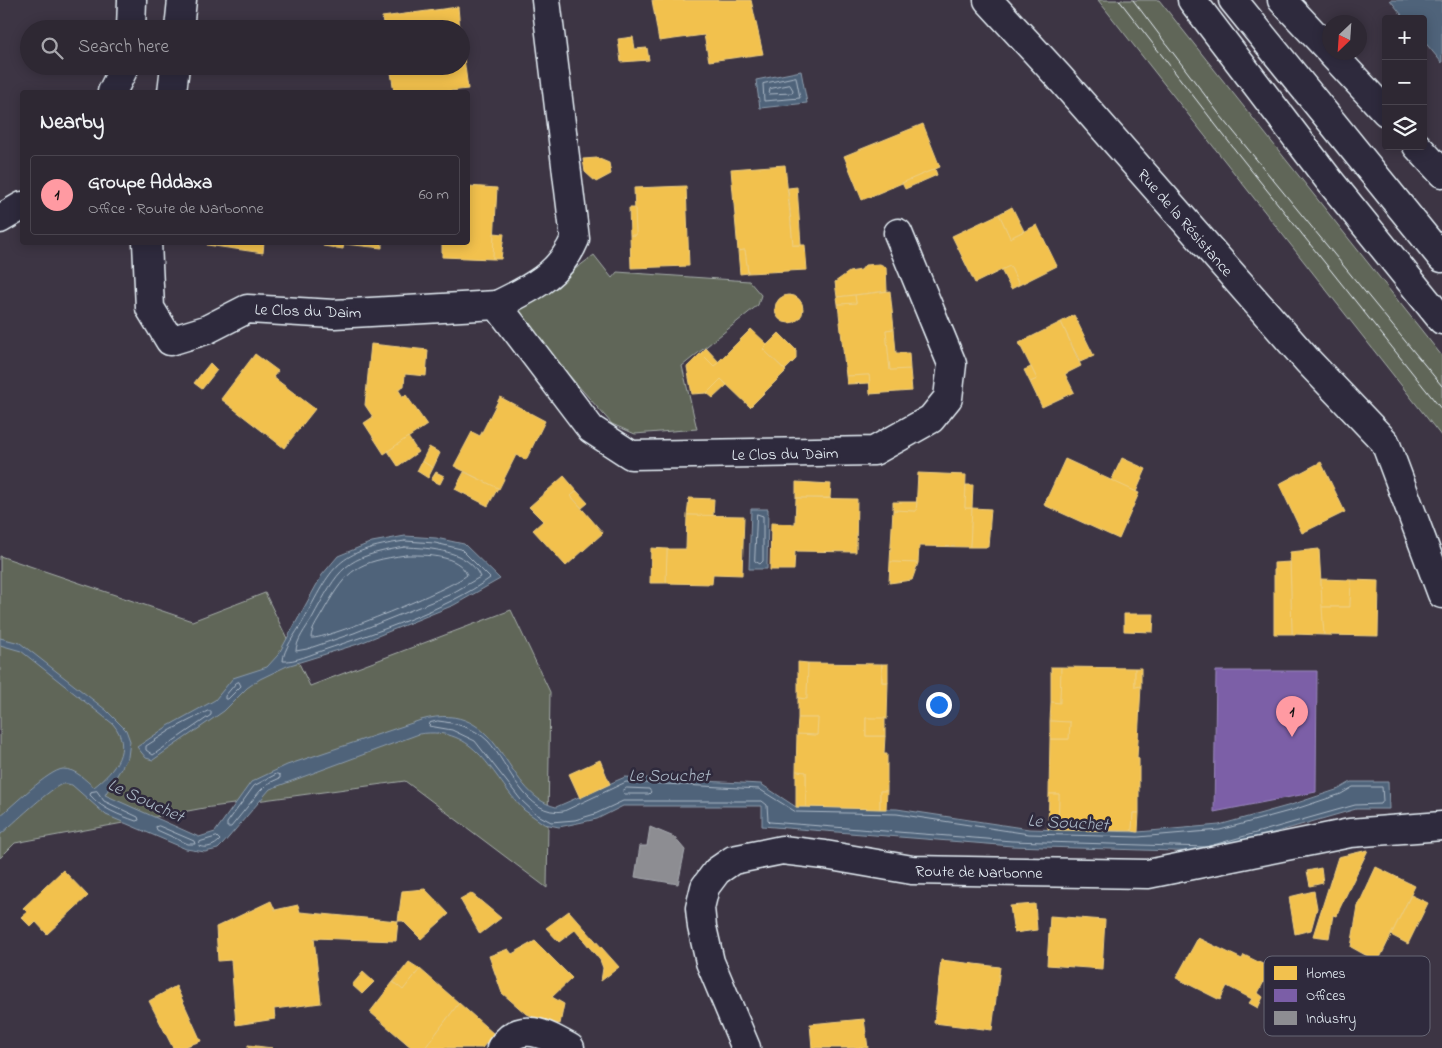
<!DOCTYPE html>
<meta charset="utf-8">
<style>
:root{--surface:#2e2833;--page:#3a343f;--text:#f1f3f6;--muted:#a7a6ac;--line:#49444e;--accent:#ff9aa2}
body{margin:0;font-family:"Indie Flower",sans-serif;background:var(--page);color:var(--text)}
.controls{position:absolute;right:15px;top:15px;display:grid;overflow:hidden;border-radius:5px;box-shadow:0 2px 12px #0003}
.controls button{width:45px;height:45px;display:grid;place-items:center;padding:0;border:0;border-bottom:1px solid var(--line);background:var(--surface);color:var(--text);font:25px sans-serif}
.compass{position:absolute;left:1322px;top:15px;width:45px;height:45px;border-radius:50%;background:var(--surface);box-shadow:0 2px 12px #0003;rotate:205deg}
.you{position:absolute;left:938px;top:704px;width:18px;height:18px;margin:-12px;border:4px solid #fff;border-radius:50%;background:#1a73e8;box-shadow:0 0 0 8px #1a73e833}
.badge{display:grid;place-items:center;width:32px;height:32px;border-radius:50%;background:var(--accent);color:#111;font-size:16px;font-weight:700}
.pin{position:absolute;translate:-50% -41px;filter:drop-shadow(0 1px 2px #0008)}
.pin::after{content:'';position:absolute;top:26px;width:18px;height:15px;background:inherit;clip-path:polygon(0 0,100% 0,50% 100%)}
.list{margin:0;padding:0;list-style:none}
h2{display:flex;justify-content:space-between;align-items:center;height:65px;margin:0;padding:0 20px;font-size:21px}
h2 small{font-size:16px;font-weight:400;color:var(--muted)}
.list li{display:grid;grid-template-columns:32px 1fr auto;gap:15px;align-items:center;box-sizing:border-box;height:80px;margin:0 10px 10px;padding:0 10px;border:1px solid var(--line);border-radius:5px}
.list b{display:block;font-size:19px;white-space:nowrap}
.list p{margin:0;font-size:16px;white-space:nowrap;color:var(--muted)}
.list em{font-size:16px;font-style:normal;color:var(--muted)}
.icon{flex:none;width:28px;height:28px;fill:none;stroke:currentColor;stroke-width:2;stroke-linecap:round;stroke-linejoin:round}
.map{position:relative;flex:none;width:1442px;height:1048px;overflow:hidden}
.search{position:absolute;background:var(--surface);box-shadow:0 2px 12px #0003;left:20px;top:20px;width:450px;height:55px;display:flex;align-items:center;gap:12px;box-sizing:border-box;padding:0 18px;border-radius:28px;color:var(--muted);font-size:19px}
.panel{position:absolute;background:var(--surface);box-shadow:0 2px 12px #0003;left:20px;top:90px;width:450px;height:155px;border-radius:5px}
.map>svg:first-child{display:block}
</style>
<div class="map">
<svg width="1442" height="1048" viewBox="0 0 1442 1048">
<rect width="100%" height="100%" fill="#3d3544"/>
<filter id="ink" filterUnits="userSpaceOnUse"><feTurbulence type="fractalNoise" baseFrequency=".02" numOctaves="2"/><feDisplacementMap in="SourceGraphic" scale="10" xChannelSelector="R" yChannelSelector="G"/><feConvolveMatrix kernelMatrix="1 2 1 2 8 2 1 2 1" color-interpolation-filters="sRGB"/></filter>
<g filter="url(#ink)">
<!-- green -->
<g fill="#616658" stroke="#a4aca8">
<polygon points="1098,0 1159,0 1442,356 1442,437"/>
<polygon points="594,255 612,278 617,272 749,281 761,295 758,305 682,366 697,429 635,434 612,424 515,314"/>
<polygon points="0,556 192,621 265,593 310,686 511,610 550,692 547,888 405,781 204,808 15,843 0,858"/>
</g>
<!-- water -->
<g fill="#4f637a" stroke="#8c9cac">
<polygon points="1390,0 1442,0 1442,63 1423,40 1423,19 1405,19"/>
<polygon points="801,71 807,103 760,108 756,80"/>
<polygon points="751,509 768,509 767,569 749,569"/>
<polygon points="405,536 436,538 464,544 500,579 454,605 358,644 287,666 260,679 247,688 224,711 153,760 146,758 137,747 168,726 215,700 233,678 267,667 278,655 322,575 338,556 372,542"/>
<path d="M0,638L20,643L106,710L126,730L130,741L128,757L105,795L199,837L215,832L251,782L287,765L421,720C504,697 502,794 556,807L625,777L761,784L796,807L897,809L1029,829L1138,832L1219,825L1291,805L1339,789L1351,782H1388L1389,809H1356L1207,852L1012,846L762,826V806H623L597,819L559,827L544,824L524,810C490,775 477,725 419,734L270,789L223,844L218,849L205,852L186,849L106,815L72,785C68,784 64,783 60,785C45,793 15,822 0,835V816C12,806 49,770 63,769C76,769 85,780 94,787C115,771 133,748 113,724L21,651L0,645Z"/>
</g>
<!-- homes -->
<g fill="#f2c14e" stroke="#efcf81">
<polygon points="652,0 751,0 763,54 709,61 704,35 659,41"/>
<polygon points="458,7 460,29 384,29 382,17"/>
<polygon points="461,35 468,89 441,92 394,92 390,66 461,66"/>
<polygon points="633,37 635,49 647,48 649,60 621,62 618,39"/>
<polygon points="923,124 940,167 862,200 844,156"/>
<polygon points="597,158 609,163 611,174 596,182 585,172 583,159"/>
<polygon points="785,165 793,245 805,245 807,270 748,273 745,250 738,251 731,169"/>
<polygon points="935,169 937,175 905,189 902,183"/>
<polygon points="468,186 497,188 493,259 442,257 442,242 468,242"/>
<polygon points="686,186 689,266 631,268 630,235 636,235 634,188"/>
<polygon points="797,187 801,245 793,245 788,188"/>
<polygon points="1012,207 1024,231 1010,238 999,214"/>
<polygon points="629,208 635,208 636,235 630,235"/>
<polygon points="999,214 1010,238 1037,225 1057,266 1019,285 1010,266 975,283 952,236"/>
<polygon points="494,233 504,234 501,259 493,259"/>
<polygon points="208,242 264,242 263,253 207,245"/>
<polygon points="324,242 382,242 382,248 344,244 343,249 323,246"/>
<polygon points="745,250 748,273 740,274 738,251"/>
<polygon points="880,264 886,267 887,291 837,297 835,282 849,272 861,270 865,265"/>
<polygon points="1010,266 1019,285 1011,289 1001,270"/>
<polygon points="890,291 894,329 886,330 890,370 910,369 912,391 870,394 869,375 846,376 838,304 856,303 855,295"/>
<polygon points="855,295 856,303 838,304 837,297"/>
<circle cx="789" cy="309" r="14"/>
<polygon points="1074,315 1094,356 1080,362 1061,322"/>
<polygon points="1061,322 1081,366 1065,374 1074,392 1042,407 1030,382 1037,379 1019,343"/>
<polygon points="751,329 768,345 763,349 786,371 750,407 721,379 707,393 692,394 687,367 701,353 714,366"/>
<polygon points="894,329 896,353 909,353 910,369 890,370 886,330"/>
<polygon points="779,333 796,350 796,359 785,370 763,349"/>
<polygon points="371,344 428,350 426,376 405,374 404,386 398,389 403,397 406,395 427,425 384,454 364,423 373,417 365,405"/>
<polygon points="706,348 719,362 714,366 701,353"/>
<polygon points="255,354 278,371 273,377 315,409 284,448 221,399"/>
<polygon points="210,363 217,370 202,389 194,383"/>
<polygon points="1031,367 1037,379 1030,382 1024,370"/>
<polygon points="869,375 870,383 847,384 846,376"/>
<polygon points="721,379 727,385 713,398 707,393"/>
<polygon points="500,397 545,421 526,460 516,455 499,489 454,466 472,432 480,436"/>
<polygon points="408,437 418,452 398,466 388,451"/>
<polygon points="429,447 440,453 433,468 422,461"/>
<polygon points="1122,458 1146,469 1136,492 1111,481"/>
<polygon points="1065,459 1139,493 1119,539 1044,505"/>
<polygon points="422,461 433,468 428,478 417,471"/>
<polygon points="1321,462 1345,512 1302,533 1279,484"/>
<polygon points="436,472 444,476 440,484 431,480"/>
<polygon points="464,472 498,488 488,506 455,489"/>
<polygon points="918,473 966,475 965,508 972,508 970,547 919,546 918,563 890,562 893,510 916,511"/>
<polygon points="564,476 577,491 571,496 603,533 566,566 533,530 543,521 529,507"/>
<polygon points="796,482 831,484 830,498 796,498"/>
<polygon points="966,485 973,485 972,508 965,508"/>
<polygon points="577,491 588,503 582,508 571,496"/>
<polygon points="689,498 714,499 713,516 687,515"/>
<polygon points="796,498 857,499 856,552 795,551 794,570 770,570 771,523 795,524"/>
<polygon points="893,502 917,502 916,511 893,510"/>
<polygon points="972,508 991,509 988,547 970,547"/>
<polygon points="687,515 744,516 742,575 713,574 712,584 666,583 667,549 686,549"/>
<polygon points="651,548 667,549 666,583 650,583"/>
<polygon points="1319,549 1324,635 1292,634 1290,552"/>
<polygon points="890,562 918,563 912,580 889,583"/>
<polygon points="1290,562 1292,634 1274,634 1274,563"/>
<polygon points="1321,579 1351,580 1350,607 1322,607"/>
<polygon points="1351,580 1379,581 1378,636 1324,635 1322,607 1350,607"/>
<polygon points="1124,614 1154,614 1153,632 1124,631"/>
<polygon points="798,662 808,663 807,699 798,698"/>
<polygon points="808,663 882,664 882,682 888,682 887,719 866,718 866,736 885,736 884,754 887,754 887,791 880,791 880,809 806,807 806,772 796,771 797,734 817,735 818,718 798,718 798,698 807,699"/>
<rect x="882" y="664" width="6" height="18"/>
<polygon points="1051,667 1061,667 1060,703 1051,702"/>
<polygon points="1061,667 1135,668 1135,687 1141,686 1137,758 1139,759 1139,813 1133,813 1132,831 1058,830 1059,794 1049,794 1050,739 1069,739 1070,722 1050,721 1051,702 1060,703"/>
<polygon points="1135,668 1141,668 1141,686 1135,687"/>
<polygon points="798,718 818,718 817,735 797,734"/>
<rect x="866" y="718" width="19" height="18"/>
<polygon points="1050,721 1070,722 1069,739 1050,739"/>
<polygon points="600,760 610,784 580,798 569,774"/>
<polygon points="796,771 806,772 806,807 796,807"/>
<polygon points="880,791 887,791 886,809 880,809"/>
<polygon points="1049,794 1059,794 1058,830 1048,829"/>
<polygon points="1133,813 1139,813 1138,832 1132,831"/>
<polygon points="1368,850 1336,916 1333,915 1329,938 1313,936 1338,857"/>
<polygon points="1376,867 1415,886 1378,962 1351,947 1358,906"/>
<polygon points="1321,868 1323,883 1310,886 1307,871"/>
<polygon points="63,870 88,896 47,934 36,922 31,927 21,917 27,912 23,908"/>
<polygon points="425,889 449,914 421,939 403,921 398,921 402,891"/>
<polygon points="1314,891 1317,908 1311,930 1295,934 1289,897"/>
<polygon points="471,893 501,918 480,934 460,899"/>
<polygon points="1411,895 1428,903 1408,944 1391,935"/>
<polygon points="271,901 275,910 298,905 300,912 398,921 396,941 314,938 321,1003 274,1009 275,1019 236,1025 231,960 218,961 216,927"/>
<polygon points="1035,904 1037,930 1014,933 1010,906"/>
<polygon points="569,911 619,967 601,981 603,968 600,960 575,930 559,942 546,928"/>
<polygon points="1050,916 1105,920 1102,969 1047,965"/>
<polygon points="1198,938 1242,959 1244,955 1271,968 1258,993 1263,997 1258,1008 1249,1003 1252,999 1227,986 1220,1000 1176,978"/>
<polygon points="535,941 572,978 552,997 564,1004 560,1024 538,1019 525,1013 502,993 489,956 508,949 512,954"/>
<polygon points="941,960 1000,967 992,1030 934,1023"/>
<polygon points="409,962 420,969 403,990 393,982"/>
<polygon points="420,969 459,1003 425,1048 412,1048 370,1012 393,982 403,990"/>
<polygon points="363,972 374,982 362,994 352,985"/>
<polygon points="176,986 201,1041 181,1048 173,1048 149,1001"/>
<polygon points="459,1003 494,1034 482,1048 425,1048"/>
<polygon points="864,1019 868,1048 812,1048 810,1024"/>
<polygon points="248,1045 272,1048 248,1048"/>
</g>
<!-- offices -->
<polygon fill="#7b5ea7" stroke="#9c8abf" points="1216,671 1317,671 1316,792 1214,812"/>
<!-- industry -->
<polygon fill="#8d8d92" stroke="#a8abb1" points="650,827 674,837 685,850 678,884 635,877 640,846 647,846"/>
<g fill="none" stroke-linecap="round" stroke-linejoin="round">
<!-- shore -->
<g stroke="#abb8c6" stroke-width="1">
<polygon points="796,77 800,98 764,101 763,84"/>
<polygon points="790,85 793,90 792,93 769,94 770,89"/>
<polygon points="757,514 763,516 763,561 760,564 755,561"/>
<path d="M405,541L435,543L461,549L490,578C448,609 374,633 324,650C312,654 295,662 283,661C283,650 296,633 302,623C333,565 336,551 405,541Z"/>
<path d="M405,547C430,548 469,550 480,577L449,595L354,633L307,649L296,651C296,641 306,628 311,620C340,567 343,557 405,547Z"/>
<path d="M406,555C425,555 459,554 467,575C452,588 327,640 311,638C311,629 320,618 324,610C348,568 357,562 406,555Z"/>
<polygon points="239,682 241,686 228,699 225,699 225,696 236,683"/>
<polygon points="208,711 211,711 211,715 153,755 146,750 146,746 171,730"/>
<path d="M438,721C456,723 475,728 488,741C509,764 526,818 564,811L626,782L759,789L796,812L897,814L1029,834L1138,837L1220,830L1293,810L1341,794L1353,787H1382L1383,801L1381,804L1355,805L1206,847L1012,841L770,822L768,820L767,805L762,801H623L595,814L575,820L551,822L536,814L521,800L475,741L452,730L429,726L430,723Z"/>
<polygon points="277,774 280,775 280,778 267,784 260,791 231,827 227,827 227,823 254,786"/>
<polygon points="627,788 649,789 651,792 649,794 624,794 623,791"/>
<path d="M97,791L104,801L138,817L139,820L136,821C119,815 102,809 90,795L91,792Z"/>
<polygon points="159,826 194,841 195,844 188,844 157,830 156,827"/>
<path d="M217,837L220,840C215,846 206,849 199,846L200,842Z"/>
</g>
<!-- minor casing -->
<g stroke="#e8f1f8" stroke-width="31">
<g id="minor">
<polyline points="131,29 132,0"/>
<polyline points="179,29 182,0"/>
<polyline points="112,92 125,66"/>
<polyline points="172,92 175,66"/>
<polyline points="0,219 22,206"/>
<polyline points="147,242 150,308 170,341 206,330 247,309 334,314 497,305 591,429 631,455 874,451 931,419 948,398 952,364 898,233"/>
<path d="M497,305C530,289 560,275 575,239L546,0"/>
<path d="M501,1048C520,1019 547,1035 570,1048"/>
<polyline points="746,1048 710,962 702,927 700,908 705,887 717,871 733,860 782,850 825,855 912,870 1148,874 1350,833 1442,826"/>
</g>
</g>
<!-- tertiary casing -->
<g stroke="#e8f1f8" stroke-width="31">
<polyline id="tertiary" points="988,0 1058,76 1307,360 1385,442 1442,594"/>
</g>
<!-- trunk casing -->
<g stroke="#e8f1f8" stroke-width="31">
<g id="trunk">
<polyline points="1192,0 1329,180 1442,320"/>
<polyline points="1233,0 1442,258"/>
<polyline points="1282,0 1330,51"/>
<polyline points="1330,52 1386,112"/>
<polyline points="1417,146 1442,173"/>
</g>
</g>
<!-- minor -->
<use href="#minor" stroke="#2f2a3d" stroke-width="28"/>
<!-- tertiary -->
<use href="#tertiary" stroke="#2f2a3d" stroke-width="28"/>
<!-- trunk -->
<use href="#trunk" stroke="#2f2a3d" stroke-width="28"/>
<!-- tram -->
<g stroke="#e8f1f8" stroke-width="1">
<polyline points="1119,0 1239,155 1442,410"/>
<polyline points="1133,0 1220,115 1442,386"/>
</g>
</g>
</g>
<g text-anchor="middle" stroke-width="5" stroke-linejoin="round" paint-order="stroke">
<!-- street labels -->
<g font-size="16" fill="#e8f1f8" stroke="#2f2a3d">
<text transform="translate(1186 222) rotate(49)" y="6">Rue de la Résistance</text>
<text transform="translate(308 310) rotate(2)" y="6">Le Clos du Daim</text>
<text transform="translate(785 453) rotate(-1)" y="6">Le Clos du Daim</text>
<text transform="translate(979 871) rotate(1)" y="6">Route de Narbonne</text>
</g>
<!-- water labels -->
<g font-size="18" font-style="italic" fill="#abb8c6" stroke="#2f2a3d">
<text x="669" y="781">Le Souchet</text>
<text transform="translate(146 800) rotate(25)" y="6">Le Souchet</text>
<text transform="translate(1068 822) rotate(3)" y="6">Le Souchet</text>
</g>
</g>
<!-- legend -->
<rect x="1264" y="956" width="166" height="80" rx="8" fill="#2f2a3d" stroke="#666675" stroke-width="1"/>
<rect x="1274" y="966" width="23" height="14" fill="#f2c14e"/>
<rect x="1274" y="989" width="23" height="13" fill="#7b5ea7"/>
<rect x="1274" y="1011" width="23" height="14" fill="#8d8d92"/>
<g font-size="14" fill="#e8f1f8">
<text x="1306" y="978">Homes</text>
<text x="1306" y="1000">Offices</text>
<text x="1306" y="1023">Industry</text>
</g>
</svg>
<div class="controls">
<button>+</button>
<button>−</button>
<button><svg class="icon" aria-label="layers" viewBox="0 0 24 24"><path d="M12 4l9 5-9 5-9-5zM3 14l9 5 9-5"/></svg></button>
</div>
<svg class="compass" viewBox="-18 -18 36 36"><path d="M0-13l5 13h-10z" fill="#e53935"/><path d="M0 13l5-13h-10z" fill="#a7a6ac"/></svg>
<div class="you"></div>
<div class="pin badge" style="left:1292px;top:737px">1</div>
<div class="search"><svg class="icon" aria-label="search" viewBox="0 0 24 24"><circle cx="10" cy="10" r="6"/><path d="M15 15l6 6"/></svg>Search here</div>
<section class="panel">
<h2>Nearby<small></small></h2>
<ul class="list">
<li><span class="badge">1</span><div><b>Groupe Addaxa</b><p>Office · Route de Narbonne</p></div><em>60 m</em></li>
</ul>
</section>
</div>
